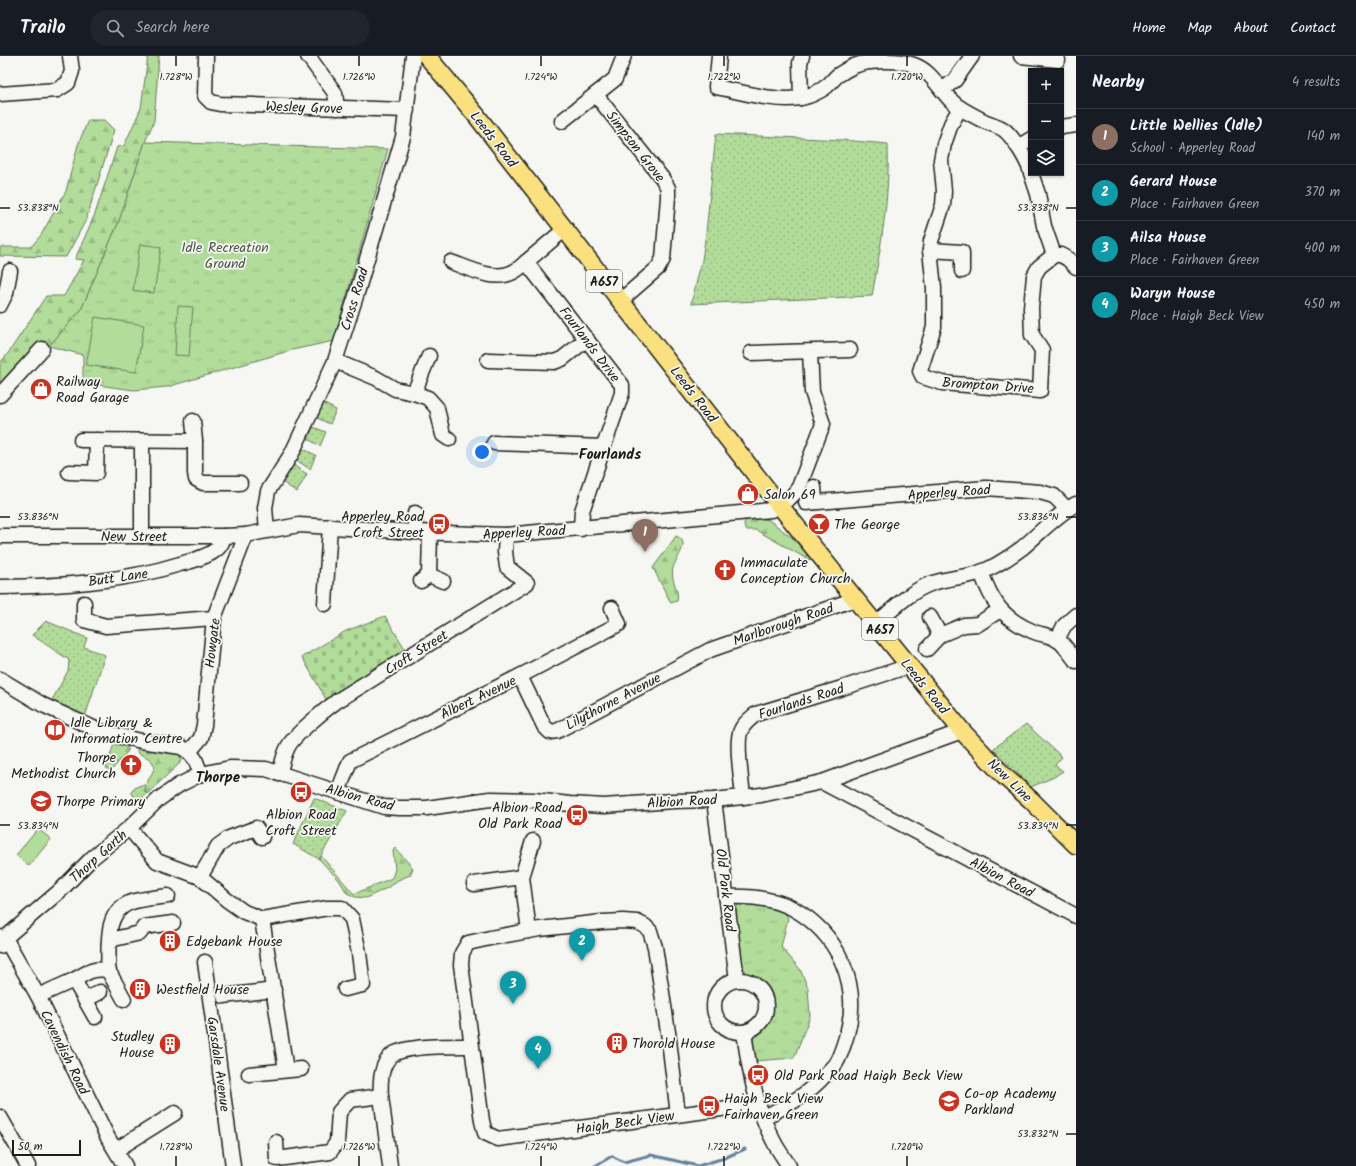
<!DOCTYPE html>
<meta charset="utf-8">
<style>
:root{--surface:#171b24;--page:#20242c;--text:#f1f3f6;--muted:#9ea1a6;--line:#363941;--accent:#c8321e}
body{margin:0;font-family:Kalam,sans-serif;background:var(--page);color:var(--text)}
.controls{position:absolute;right:12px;top:12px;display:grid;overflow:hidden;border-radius:0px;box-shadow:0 1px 3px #0004}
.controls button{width:36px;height:36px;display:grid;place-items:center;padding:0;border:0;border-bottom:1px solid var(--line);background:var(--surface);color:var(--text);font:20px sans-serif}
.scale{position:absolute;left:12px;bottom:10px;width:69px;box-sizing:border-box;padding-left:4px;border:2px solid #1c1c1c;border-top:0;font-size:11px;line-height:14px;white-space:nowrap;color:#1c1c1c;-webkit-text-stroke:3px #f6f6f2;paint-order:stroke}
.you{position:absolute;left:482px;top:396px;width:14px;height:14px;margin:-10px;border:3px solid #fff;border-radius:50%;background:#1a73e8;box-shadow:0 0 0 6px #1a73e833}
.badge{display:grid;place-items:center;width:26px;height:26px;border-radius:50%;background:var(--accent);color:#fff;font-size:13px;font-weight:700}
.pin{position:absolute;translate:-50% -33px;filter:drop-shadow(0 1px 2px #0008)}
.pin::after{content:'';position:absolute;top:21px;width:14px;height:12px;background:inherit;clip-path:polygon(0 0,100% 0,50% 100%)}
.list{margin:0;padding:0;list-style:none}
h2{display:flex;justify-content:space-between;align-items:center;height:52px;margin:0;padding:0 16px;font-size:17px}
h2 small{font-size:13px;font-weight:400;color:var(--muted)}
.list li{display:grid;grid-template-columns:26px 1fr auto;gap:12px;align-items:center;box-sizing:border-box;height:56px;padding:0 16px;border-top:1px solid var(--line)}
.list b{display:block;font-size:15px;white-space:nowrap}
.list p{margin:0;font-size:13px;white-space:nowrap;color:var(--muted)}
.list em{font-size:13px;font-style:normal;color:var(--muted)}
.icon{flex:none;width:22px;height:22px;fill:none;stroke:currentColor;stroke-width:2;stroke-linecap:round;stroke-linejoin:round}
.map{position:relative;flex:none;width:1076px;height:1110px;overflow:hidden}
header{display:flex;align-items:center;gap:24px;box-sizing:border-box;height:56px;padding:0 20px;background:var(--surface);border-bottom:1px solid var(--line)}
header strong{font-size:19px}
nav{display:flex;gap:22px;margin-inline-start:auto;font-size:14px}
.search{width:280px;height:36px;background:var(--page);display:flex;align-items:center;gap:10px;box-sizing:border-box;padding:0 14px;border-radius:22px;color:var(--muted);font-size:15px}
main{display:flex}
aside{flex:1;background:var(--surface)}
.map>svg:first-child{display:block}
</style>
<header>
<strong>Trailo</strong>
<div class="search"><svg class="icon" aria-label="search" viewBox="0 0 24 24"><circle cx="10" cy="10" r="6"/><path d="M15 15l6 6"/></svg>Search here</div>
<nav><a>Home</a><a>Map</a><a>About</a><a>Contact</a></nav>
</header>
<main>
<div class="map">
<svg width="1076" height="1110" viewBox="0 0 1076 1110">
<defs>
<pattern id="grass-dots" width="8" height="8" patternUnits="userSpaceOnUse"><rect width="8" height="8" fill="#b2dc9a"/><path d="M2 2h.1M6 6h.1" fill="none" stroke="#98bc84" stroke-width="1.8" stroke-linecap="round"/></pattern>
<pattern id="forest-firs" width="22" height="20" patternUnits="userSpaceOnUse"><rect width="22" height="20" fill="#b2dc9a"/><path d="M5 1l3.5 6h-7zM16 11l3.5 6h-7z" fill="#98bc84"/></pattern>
<pattern id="cemetery-stones" width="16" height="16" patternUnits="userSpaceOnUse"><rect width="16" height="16" fill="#b2dc9a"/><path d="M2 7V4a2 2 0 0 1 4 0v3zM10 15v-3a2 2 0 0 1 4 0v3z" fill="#98bc84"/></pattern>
<pattern id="park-tufts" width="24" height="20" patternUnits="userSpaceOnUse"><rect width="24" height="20" fill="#b2dc9a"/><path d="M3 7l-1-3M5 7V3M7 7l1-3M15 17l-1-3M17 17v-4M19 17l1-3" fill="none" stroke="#98bc84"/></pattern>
</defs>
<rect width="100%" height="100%" fill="#f6f6f2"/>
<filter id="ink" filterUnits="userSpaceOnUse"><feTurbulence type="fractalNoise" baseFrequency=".025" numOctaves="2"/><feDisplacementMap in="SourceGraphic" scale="8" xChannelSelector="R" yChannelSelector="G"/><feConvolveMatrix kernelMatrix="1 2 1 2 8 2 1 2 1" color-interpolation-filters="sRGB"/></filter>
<g filter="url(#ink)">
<!-- grass -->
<g fill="url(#grass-dots)" stroke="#677c5b">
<path d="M716,78L842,84L888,88C890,140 881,189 872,240L691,248L702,204L706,177Z"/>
<polygon points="323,347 336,354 330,368 317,362"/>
<polygon points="313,371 326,376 320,390 308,383"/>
<polygon points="303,393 316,399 310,413 296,404"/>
<polygon points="293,409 307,418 297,436 282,426"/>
<polygon points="46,565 87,582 84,591 105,599 85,661 51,646 68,615 69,604 32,579"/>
<polygon points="1026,668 1062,701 1055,709 1063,715 1054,721 1031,731 993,693"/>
<polygon points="141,729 145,729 145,736 147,738 138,746 131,736 136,731"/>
<polygon points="314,742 347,755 319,803 293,788"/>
</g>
<!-- forest -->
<g fill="url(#forest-firs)" stroke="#677c5b">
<polygon points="148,0 159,0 154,65 145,86 119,165 81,254 49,290 42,286 0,333 0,307 9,296 46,240 64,240 84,204 75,203 95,158 117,91 124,90 141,52"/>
<polygon points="88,64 104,64 114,74 86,164 66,201 0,200 0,191 31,191 41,179 66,135 78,89"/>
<polygon points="759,462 769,464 799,487 812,500 809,504 756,474 746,474 744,470 744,467 747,463"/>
<path d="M676,480C692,486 676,501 673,512C670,526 680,533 677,545L671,547L653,512Z"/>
<polygon points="114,688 128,691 128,695 111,715 106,712"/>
<path d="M138,692L175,696L179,699L182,703L180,707L147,738L145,736C145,726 152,720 155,710L150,703L138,697L137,695Z"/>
<polygon points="395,792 413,812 410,819 398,824 387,832 366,842 355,841 347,837 339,824 319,803 321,800 354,838 392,822 395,813 393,795"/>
</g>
<!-- cemetery -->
<polygon fill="url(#cemetery-stones)" stroke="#677c5b" points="385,560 407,596 327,645 302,601 346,575"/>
<!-- park -->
<g fill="url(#park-tufts)" stroke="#677c5b">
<polygon points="145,86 388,93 334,285 292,294 167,331 134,334 83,327 83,299 49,290 81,254 119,165"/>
<polygon points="745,845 783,853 788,862 781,891 800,913 808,932 810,960 794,1002 754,1005 753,982 772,950 764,929 746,918 741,912 735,856 738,848"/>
</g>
<!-- pitch -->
<g fill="#b2dc9a" stroke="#677c5b">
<polygon points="140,188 161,191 154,237 133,234"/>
<polygon points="178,250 193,251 189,300 175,299"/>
<polygon points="95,261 144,269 136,316 86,309"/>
<polygon points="38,773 51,783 29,810 16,799"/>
</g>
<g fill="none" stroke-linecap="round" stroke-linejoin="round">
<!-- stream -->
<polyline stroke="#65829c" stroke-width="3" points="595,1110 612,1100 624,1106 651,1099 698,1110 724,1102 745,1093"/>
<!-- minor casing -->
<g stroke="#1c1c1c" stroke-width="17">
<g id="minor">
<polyline points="206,0 205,40 211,46 220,48 407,54"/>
<polyline points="308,0 335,37 337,52"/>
<path d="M719,0L716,31C742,36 774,46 800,42C808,41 821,35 827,30C831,27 834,22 838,19C843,16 849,12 854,10C869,4 898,3 914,9C936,17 942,42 962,53C970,58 978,62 986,66C991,68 998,70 1003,73C1013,80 1027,104 1031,116"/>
<polyline points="1021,0 1058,4"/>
<polyline points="942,34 955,24 972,0"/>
<polyline points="0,38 57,34 68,27 72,15 70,0"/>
<polyline points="596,39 662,122 668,132 668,141 663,203 658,212 620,245"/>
<polyline points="801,42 800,7 802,0"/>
<polyline points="562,65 615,23 624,0"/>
<polyline points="1061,71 1076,69"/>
<polyline points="1018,91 1031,83"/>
<polyline points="1031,117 1038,138 1044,170 1054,199"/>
<polyline points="564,174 526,206 622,329 622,337 582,455 581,473"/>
<polyline points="930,194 931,185 943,149 944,135 941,104 944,88 951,68 960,52"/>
<path d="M451,206C468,212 493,225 511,217C516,215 522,210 526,206"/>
<polyline points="962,215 962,196 930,194 934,232 934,271 920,315 923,321 942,327 1040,335 1042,294 1032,279 1031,252 1034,220 1039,211 1054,199 1061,199 1068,203 1076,211"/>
<polyline points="0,249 6,237 10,215"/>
<polyline points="751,297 850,294"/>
<polyline points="488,304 554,306 562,303 587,283"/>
<polyline points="335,305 376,322 395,333 414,337 428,342 437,352 443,379 449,383"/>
<polyline points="414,337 429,300"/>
<polyline points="0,339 42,293"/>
<polyline points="193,365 195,385 195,417 196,423 203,427 240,427"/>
<polyline points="81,384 195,385"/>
<polyline points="494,387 603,391"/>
<polyline points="69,416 96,417 97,384"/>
<polyline points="814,431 815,446"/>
<polyline points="806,447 986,432 1040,436 1054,440 1067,453"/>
<polyline points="415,457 415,476"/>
<polyline points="267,474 265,452 268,435 292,397 335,305 356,240 403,81 413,0"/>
<path d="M0,480H224L246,479L299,469L415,476L506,479L771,454C783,449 792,442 799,431L823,368L812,336L810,296"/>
<polyline points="142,480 142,385"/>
<path d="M981,516C992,546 1002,562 1032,575C1040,579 1051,579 1058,584C1065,589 1070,598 1076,605"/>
<polyline points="429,519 443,525"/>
<polyline points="421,525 429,519 430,477"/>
<path d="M0,531C61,530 122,526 180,508C192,505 211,500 219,491C222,488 223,484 224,480"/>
<polyline points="84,547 84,564 106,570 214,562"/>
<polyline points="325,548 330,470"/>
<polyline points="930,561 940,579"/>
<path d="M876,568C893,553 911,534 933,527C955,520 975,522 996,509C1005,504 1014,498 1022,492C1040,477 1056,459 1076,448"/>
<polyline points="1057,584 1064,570 1076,559"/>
<polyline points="927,593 940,579 964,569 978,568 1000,554"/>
<polyline points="520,620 544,670 550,676 557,675 710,594 855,543"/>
<polyline points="0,623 43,649 100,675 141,685 181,691 189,696 195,703 201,718"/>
<polyline points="189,696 201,682 204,669 214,562 246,479"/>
<path d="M279,718C282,710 283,701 287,693C292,680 325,654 337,645L527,527L507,511L505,496L506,479"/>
<polyline points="822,726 1076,860"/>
<polyline points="338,736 350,705 520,620 619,568 612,552"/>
<path d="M743,741C742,726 735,686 741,674C744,667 750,663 756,658L842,632L909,610"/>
<polyline points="714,744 737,924"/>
<polyline points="129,772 157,805 200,821 227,844 244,856 262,863 328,852 342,852 352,863 359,897 363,929 345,933"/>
<polyline points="200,821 218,790 229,782 256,772 262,781"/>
<polyline points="474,828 522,821"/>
<path d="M726,841C748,840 772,842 792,852C838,877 861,928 847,978C844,988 841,999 836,1007C833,1011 829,1015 826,1018C807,1039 789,1049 764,1061"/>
<polyline points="262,863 286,1014"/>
<polyline points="529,875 522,821 533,785"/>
<polyline points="0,881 5,882 38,940 108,1082 125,1110"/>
<polyline points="109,888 114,883 140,877 144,871 173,867"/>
<polyline points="0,890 5,882 62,833 92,802 129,772 159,743 179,729 201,718 230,712 266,713 384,751 399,752 427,752 490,743 534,744 570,748 604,750 673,745 714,744 761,739 822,726 962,675"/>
<polyline points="205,906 233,1110"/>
<polyline points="108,914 124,943"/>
<path d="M74,924C88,916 92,912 108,914C110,891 103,858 129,847C141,842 156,842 168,840"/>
<circle cx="740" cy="950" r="26"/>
<polyline points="38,940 74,924 95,961"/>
<polyline points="224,940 274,934"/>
<polyline points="85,944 100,936"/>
<path d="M744,976C749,1013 756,1053 774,1086C778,1094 784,1102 789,1110"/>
<polyline points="249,1018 301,1013"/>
<polyline points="678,1059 668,976 655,891 650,875 645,870 637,866 623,865 602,866 540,873 490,882 468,887 462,897 461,909 482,1065 485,1077 498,1083 758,1048"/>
<polyline points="0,1061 28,1110"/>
<polyline points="276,1086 277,1103 330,1096 337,1086 339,1056 350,1044 381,1040"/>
<polyline points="116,1094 175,1057"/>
<path d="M390,1110L381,1040C380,1027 381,1008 392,999C406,989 452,990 471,990"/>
</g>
</g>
<!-- major casing -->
<g stroke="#1c1c1c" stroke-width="20">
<polyline id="major" points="427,0 476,59 780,450 962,675 1004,720 1031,744 1076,789"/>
</g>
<!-- minor -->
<use href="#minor" stroke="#f6f6f2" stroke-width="14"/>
<!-- major -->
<use href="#major" stroke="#fbe080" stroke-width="17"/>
</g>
</g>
<!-- ticks -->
<path fill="none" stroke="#1c1c1c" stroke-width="1.5" d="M176,0V10M359,0V10M541,0V10M724,0V10M907,0V10M0,152H10M1066,152H1076M0,461H10M1066,461H1076M0,769H10M1066,769H1076M1066,1078H1076M176,1100V1110M359,1100V1110M541,1100V1110M724,1100V1110M907,1100V1110"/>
<!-- icons -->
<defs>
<g id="shop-disc" transform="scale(1.15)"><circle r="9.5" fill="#c8321e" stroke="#f6f6f2"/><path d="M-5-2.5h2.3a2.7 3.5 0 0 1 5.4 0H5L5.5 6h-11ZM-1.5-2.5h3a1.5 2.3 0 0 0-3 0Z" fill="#fff"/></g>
<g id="bus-disc" transform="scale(1.15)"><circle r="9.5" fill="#c8321e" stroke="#f6f6f2"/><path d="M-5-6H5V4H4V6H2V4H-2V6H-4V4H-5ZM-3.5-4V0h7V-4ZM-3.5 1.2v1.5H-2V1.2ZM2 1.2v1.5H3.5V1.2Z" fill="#fff"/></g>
<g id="bar-disc" transform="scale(1.15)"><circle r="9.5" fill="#c8321e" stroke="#f6f6f2"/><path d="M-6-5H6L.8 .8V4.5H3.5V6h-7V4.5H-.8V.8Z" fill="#fff"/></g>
<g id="church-disc" transform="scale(1.15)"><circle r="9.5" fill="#c8321e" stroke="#f6f6f2"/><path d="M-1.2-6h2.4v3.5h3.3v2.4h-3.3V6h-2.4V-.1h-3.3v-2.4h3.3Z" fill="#fff"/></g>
<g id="library-disc" transform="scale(1.15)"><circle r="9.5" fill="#c8321e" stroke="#f6f6f2"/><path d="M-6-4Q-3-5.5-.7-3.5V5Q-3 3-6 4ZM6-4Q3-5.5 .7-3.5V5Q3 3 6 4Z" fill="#fff"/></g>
<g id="school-disc" transform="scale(1.15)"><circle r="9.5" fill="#c8321e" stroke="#f6f6f2"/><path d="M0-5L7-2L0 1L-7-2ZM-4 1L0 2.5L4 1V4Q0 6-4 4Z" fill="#fff"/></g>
<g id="building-disc" transform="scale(1.15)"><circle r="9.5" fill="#c8321e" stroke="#f6f6f2"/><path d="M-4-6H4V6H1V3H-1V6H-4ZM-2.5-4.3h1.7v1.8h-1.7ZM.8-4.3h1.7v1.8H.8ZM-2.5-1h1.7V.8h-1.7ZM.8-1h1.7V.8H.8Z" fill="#fff"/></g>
</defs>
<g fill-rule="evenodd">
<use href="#shop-disc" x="41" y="333"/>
<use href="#shop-disc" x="748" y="438"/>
<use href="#bus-disc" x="439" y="468"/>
<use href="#bar-disc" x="819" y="468"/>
<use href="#church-disc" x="725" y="514"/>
<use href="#library-disc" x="55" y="674"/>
<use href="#church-disc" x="131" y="709"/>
<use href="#bus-disc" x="301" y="736"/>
<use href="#school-disc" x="41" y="745"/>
<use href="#bus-disc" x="577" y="759"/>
<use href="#building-disc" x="170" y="885"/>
<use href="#building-disc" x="140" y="933"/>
<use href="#building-disc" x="617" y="987"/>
<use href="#building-disc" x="170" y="988"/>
<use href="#bus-disc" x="758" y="1019"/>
<use href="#school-disc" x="949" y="1045"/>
<use href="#bus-disc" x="709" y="1050"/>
</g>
<g text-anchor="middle" stroke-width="3.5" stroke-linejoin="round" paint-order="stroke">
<!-- shield labels -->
<g fill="#f6f6f2" stroke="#5d5d5c" stroke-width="1">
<rect x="586" y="214" width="36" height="22" rx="3"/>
<rect x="862" y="562" width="36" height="22" rx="3"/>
</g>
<g font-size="13" font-weight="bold" fill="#1c1c1c">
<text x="604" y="230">A657</text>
<text x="880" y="578">A657</text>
</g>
<!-- street labels -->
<g font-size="14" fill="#1c1c1c" stroke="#f6f6f2">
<text transform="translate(304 51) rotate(2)" y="5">Wesley Grove</text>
<text transform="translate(494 83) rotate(52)" y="5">Leeds Road</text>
<text transform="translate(636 90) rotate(52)" y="5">Simpson Grove</text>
<text transform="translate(354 243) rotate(-73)" y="5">Cross Road</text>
<text transform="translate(590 288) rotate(53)" y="5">Fourlands Drive</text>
<text transform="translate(988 329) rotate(4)" y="5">Brompton Drive</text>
<text transform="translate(694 338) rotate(52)" y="5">Leeds Road</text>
<text transform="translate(949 436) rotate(-4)" y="5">Apperley Road</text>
<text transform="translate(524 476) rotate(-3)" y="5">Apperley Road</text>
<text x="134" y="485">New Street</text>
<text transform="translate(118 521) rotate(-8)" y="5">Butt Lane</text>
<text transform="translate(783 568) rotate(-19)" y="5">Marlborough Road</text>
<text transform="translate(212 587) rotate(-83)" y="5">Howgate</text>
<text transform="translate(416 596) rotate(-32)" y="5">Croft Street</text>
<text transform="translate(925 630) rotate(51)" y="5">Leeds Road</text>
<text transform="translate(478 641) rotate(-26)" y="5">Albert Avenue</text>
<text transform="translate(613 645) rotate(-28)" y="5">Lilythorne Avenue</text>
<text transform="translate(801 645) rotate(-18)" y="5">Fourlands Road</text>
<text transform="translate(1010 724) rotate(44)" y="5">New Line</text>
<text transform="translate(360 741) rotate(15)" y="5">Albion Road</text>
<text transform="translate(682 745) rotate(-3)" y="5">Albion Road</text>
<text transform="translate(98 800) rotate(-42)" y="5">Thorp Garth</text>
<text transform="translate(1002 821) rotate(28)" y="5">Albion Road</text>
<text transform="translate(726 834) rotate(83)" y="5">Old Park Road</text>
<text transform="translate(65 996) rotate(64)" y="5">Cavendish Road</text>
<text transform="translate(219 1008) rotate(82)" y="5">Garsdale Avenue</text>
<text transform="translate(625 1066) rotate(-8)" y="5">Haigh Beck View</text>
</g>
<!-- park labels -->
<g font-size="14" fill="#495642" stroke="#f6f6f2">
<text x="225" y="196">Idle Recreation<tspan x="225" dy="16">Ground</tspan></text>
</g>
<!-- poi labels -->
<g font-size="14" fill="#1c1c1c" stroke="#f6f6f2" text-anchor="start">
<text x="56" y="330">Railway<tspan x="56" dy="16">Road Garage</tspan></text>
<text x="764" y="443">Salon 69</text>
<text x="424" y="465" text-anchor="end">Apperley Road<tspan x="424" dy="16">Croft Street</tspan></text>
<text x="834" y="473">The George</text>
<text x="740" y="511">Immaculate<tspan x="740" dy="16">Conception Church</tspan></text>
<text x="70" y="671">Idle Library &amp;<tspan x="70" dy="16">Information Centre</tspan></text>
<text x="116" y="706" text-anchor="end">Thorpe<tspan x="116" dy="16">Methodist Church</tspan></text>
<text x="56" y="750">Thorpe Primary</text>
<text x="562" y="756" text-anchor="end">Albion Road<tspan x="562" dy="16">Old Park Road</tspan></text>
<text x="301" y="763" text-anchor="middle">Albion Road<tspan x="301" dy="16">Croft Street</tspan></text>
<text x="186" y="890">Edgebank House</text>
<text x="156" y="938">Westfield House</text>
<text x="154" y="985" text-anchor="end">Studley<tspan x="154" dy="16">House</tspan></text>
<text x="632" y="992">Thorold House</text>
<text x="774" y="1024">Old Park Road Haigh Beck View</text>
<text x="964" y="1042">Co-op Academy<tspan x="964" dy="16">Parkland</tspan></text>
<text x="724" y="1047">Haigh Beck View<tspan x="724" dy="16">Fairhaven Green</tspan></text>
</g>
<!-- neighbourhood labels -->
<g font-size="15" font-weight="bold" fill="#1c1c1c" stroke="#f6f6f2">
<text x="610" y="403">Fourlands</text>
<text x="218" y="726">Thorpe</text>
</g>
</g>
<g font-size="10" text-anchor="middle" fill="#1c1c1c" stroke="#f6f6f2" stroke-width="3.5" stroke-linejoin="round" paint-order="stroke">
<text x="176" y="24">1.728°W</text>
<text x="359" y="24">1.726°W</text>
<text x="541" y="24">1.724°W</text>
<text x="724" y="24">1.722°W</text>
<text x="907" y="24">1.720°W</text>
<text x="38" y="155">53.838°N</text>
<text x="1038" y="155">53.838°N</text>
<text x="38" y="464">53.836°N</text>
<text x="1038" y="464">53.836°N</text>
<text x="38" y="773">53.834°N</text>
<text x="1038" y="773">53.834°N</text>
<text x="1038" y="1081">53.832°N</text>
<text x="176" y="1094">1.728°W</text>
<text x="359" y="1094">1.726°W</text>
<text x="541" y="1094">1.724°W</text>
<text x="724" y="1094">1.722°W</text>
<text x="907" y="1094">1.720°W</text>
</g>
</svg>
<div class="controls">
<button>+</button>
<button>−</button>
<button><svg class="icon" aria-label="layers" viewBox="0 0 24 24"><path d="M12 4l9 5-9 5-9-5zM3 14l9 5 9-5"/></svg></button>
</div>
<div class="scale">50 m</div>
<div class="you"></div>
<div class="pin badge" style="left:645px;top:496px;background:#8d6e63">1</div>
<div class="pin badge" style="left:582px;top:905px;background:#0f9aa8">2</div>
<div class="pin badge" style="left:513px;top:948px;background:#0f9aa8">3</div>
<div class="pin badge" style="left:538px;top:1013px;background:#0f9aa8">4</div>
</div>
<aside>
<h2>Nearby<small>4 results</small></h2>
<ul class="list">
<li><span class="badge" style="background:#8d6e63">1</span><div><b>Little Wellies (Idle)</b><p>School · Apperley Road</p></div><em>140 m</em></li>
<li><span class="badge" style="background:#0f9aa8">2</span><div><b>Gerard House</b><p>Place · Fairhaven Green</p></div><em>370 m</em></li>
<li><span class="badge" style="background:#0f9aa8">3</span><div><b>Ailsa House</b><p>Place · Fairhaven Green</p></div><em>400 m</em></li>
<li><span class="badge" style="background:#0f9aa8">4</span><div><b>Waryn House</b><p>Place · Haigh Beck View</p></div><em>450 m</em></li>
</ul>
</aside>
</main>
